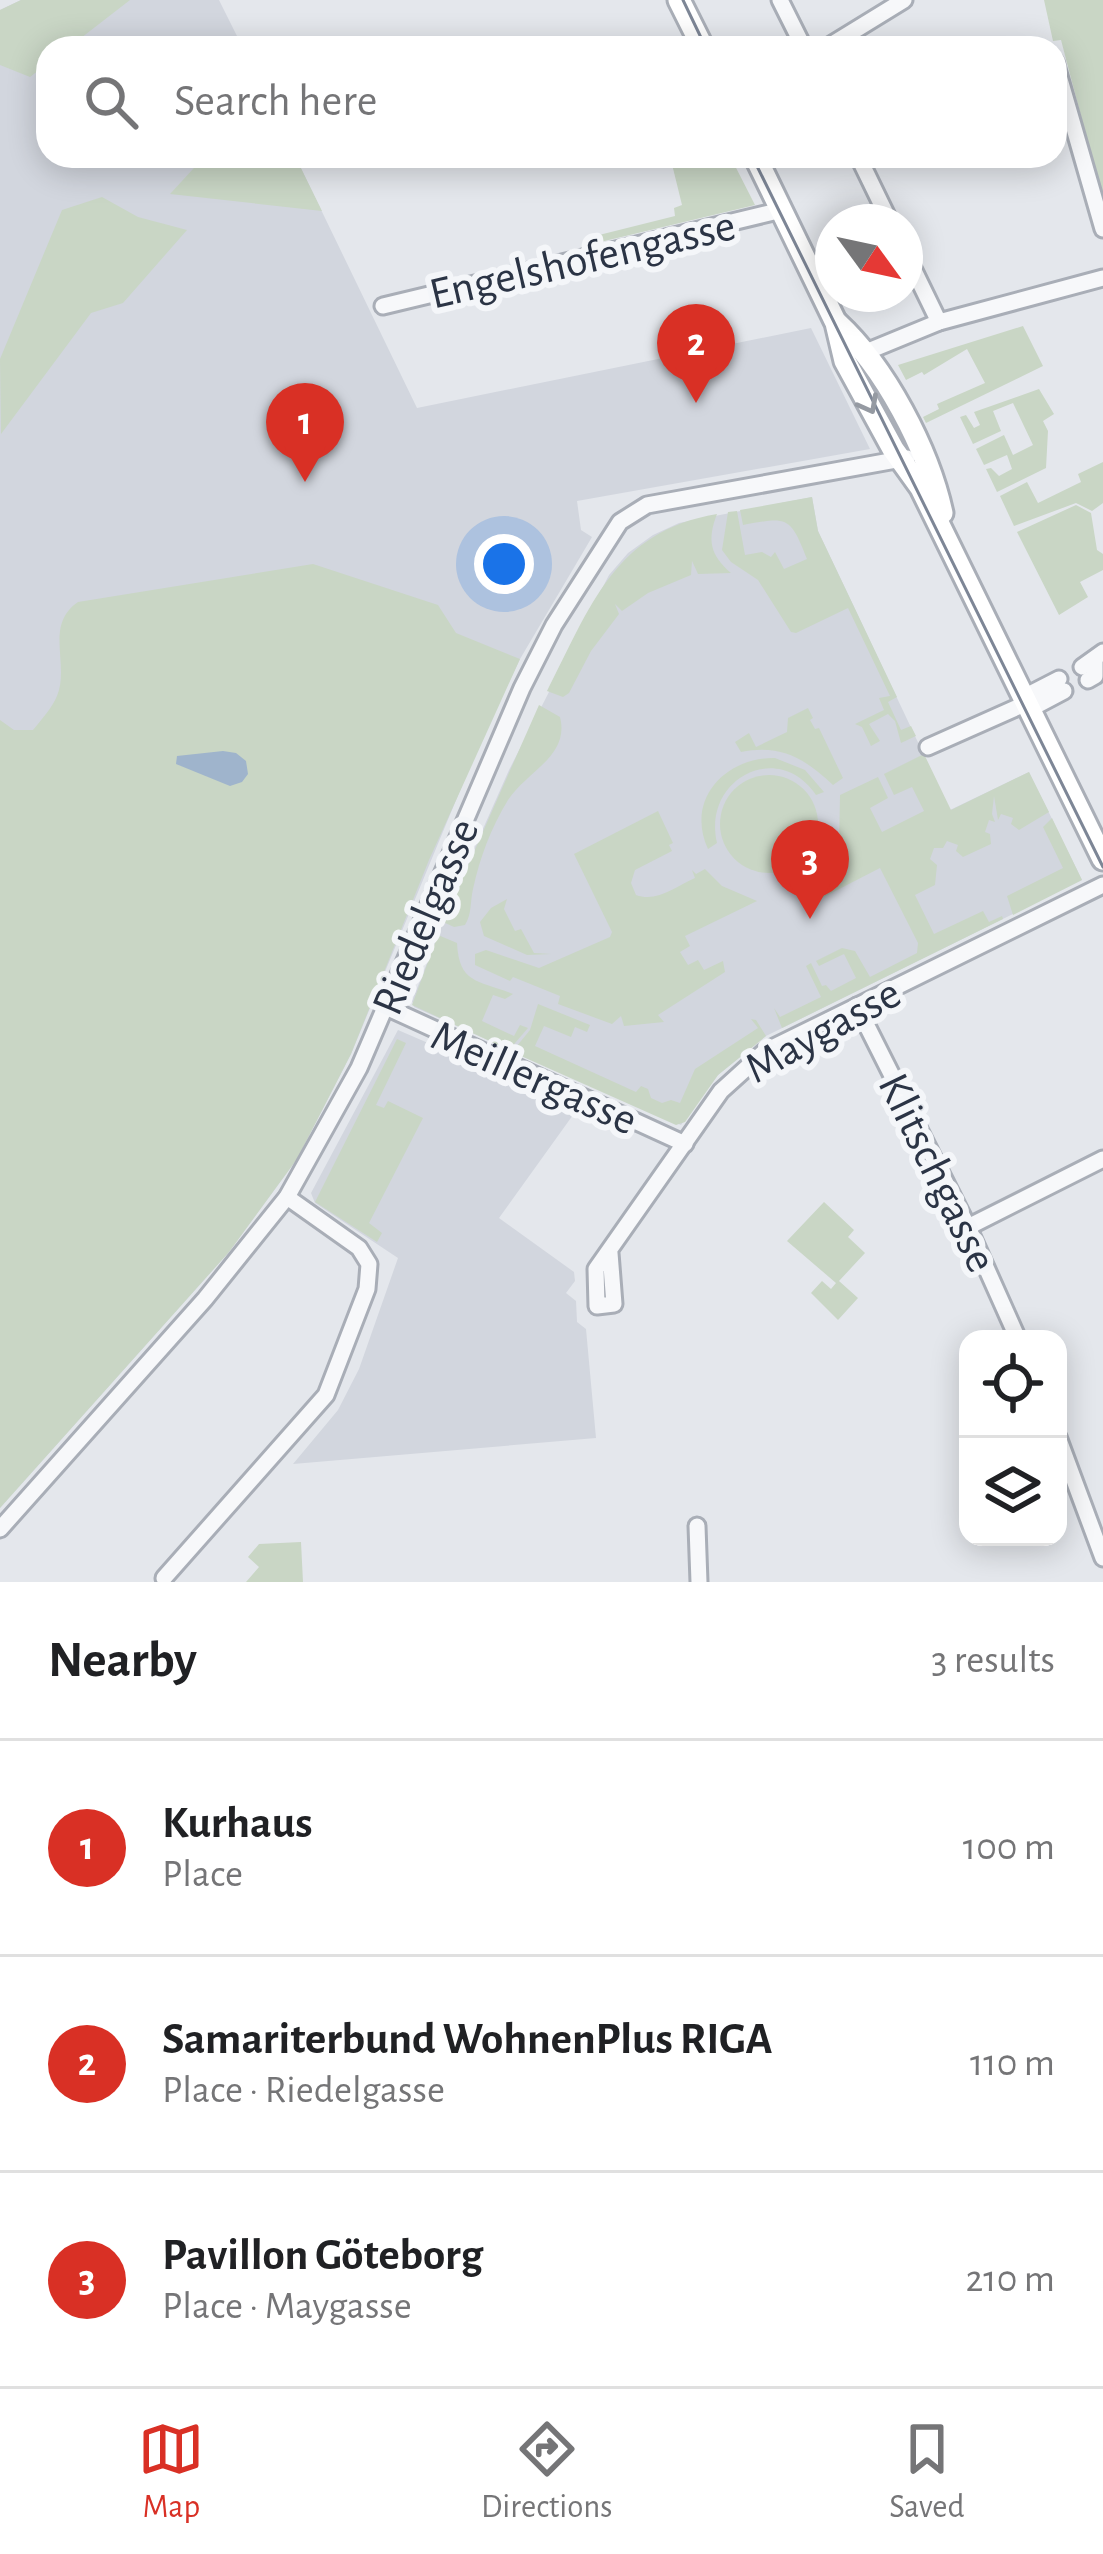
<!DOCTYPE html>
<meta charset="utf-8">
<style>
:root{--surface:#fff;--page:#f6f6f6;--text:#202124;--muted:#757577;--line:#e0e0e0;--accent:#d93025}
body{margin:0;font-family:"Alegreya Sans",sans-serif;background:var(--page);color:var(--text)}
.controls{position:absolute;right:36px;bottom:36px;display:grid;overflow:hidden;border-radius:24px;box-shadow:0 6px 30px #0003}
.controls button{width:108px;height:108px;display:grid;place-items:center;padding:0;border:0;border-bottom:3px solid var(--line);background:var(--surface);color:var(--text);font:60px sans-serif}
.compass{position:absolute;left:815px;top:204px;width:108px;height:108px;border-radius:50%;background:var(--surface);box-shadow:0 6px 30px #0003;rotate:123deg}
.you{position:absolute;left:504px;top:564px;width:42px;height:42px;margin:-30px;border:9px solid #fff;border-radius:50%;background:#1a73e8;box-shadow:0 0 0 18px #1a73e833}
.badge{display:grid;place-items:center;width:78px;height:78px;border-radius:50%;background:var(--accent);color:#fff;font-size:39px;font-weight:700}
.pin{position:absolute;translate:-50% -99px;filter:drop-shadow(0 3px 6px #0008)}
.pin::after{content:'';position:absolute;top:63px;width:42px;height:36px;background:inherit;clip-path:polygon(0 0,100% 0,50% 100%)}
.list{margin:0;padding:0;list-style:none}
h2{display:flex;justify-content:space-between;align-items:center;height:156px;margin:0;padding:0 48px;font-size:51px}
h2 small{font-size:39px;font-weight:400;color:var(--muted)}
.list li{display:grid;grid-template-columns:78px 1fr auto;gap:36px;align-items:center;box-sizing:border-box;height:216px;padding:0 48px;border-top:3px solid var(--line)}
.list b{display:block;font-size:45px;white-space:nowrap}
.list p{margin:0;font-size:39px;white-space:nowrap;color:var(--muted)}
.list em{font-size:39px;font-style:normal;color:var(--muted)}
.icon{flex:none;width:66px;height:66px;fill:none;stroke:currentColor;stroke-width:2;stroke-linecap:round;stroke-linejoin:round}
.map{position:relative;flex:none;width:1103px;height:1582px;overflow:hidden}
.search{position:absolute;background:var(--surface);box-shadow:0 6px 30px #0003;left:36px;right:36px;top:36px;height:132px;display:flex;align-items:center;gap:30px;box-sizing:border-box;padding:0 42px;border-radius:36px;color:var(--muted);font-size:45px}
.sheet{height:804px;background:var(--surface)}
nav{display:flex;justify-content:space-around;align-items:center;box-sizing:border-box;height:168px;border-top:3px solid var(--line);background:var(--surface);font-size:33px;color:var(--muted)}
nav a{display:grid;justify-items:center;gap:6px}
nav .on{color:var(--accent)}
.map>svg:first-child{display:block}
</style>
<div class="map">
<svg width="1103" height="1582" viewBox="0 0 1103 1582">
<rect width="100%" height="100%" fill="#e4e7ec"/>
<!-- built -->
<g fill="#d2d6de">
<polygon points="21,0 219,0 243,48 48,48 48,156 295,156 417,408 811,328 870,449 577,501 581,530 592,537 520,659 478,747 351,1054 297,1159 229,1252 0,1508 0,10"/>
<polygon points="812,497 818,531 950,810 1029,772 1082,880 766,1036 718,1075 681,1125 414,1007 412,1001 455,892 509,770 609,575 628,553 653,535 679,523"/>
<polygon points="398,1030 578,1108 499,1218 574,1272 575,1281 566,1293 576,1301 577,1322 586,1329 596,1438 293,1464 338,1410 359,1369 398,1258 315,1203 311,1193"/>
</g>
<!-- green -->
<g fill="#c9d6c5">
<polygon points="21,0 130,0 68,48 48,48 48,63 30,77 0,65 0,10"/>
<polygon points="1044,0 1103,0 1103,200 1061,40 1053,41"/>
<polygon points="205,156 295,156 322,211 170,194"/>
<polygon points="670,156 730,156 755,205 592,244 591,237 675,216 674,208 682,205"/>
<polygon points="102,197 138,217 187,230 123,303 91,313 1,434 0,359 62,210"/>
<polygon points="1023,326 1043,366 926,423 923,417 939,409 937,404 985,383 967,349 924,375 922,372 906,380 898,365"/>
<polygon points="1039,389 1054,414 1043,421 1048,431 1046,468 997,492 986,469 991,468 999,476 1012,469 1007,455 984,465 976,449 1004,435 1013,455 1033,445 1013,403 993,411 1001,431 973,444 960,417 966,415 974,428 980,425 974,412"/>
<polygon points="1103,462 1103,503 1092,511 1076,503 1014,526 1000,496 1027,482 1038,503 1081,482 1078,474"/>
<path d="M812,497L818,531L897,697L888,702L901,730L911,726L916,736L901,743L895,721L888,714L869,724L880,741L871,746L862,727L855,724L884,710L879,698L890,696L848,608L796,633L791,632L758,580L731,562L722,550L728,512L737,511L745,555L762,552L771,557L775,552L784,569L807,559C790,515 787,517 743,525L740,510Z"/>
<polygon points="1076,505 1091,513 1097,550 1103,554 1103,570 1080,582 1088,597 1059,615 1017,532"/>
<path d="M717,514C707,540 710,555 731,573L698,574L692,561L691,575L648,593L622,611L615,604L619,614L591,651L569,693L563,697L547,691C590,608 614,531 717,514Z"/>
<path d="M313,564L438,605L456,633L520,659L429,860L351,1054L297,1159L229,1252L0,1508V720L14,730H33C41,720 52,708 57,696C70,665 44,625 78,602Z"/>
<path d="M539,705L560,717C570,756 527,771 508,800C491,828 480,857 473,889C470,902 472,914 465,925L454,927L443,922Z"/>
<path d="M808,708L813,718L810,720L815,729L819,728L843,778L833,785C805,759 782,744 741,752L735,742L749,733L756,747L787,732L788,718Z"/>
<polygon points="924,754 951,810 1029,772 1049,812 1019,830 1011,824 1013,818 1001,814 998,820 994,796 992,814 995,822 989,820 985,832 990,834 991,844 963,857 956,851 958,845 947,841 943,848 934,848 930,859 937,865 935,885 915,895 934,934 983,911 989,922 1002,916 1003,919 782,1028 774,1008 780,1017 821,997 806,966 811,963 822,986 826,985 831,991 856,978 844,954 819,966 816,961 842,948 855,951 870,977 917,953 918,943 880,868 814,902 808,892 832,863 839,847 840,795 878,777 888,798 870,808 882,832 924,811 912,787 894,795 884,774"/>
<path d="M775,758L805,770L824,792L816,795C778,739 702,779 717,843L708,849C685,799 726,757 775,758Z"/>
<circle cx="769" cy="824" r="49"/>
<path d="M658,811L673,843L669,845L672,851L635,870L631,883L636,895C657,903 676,886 695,878L692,870L696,874L705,869L722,886L757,901L685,936L690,946L680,952L688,965L698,960L704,970L723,961L725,972L658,1015L664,1022L624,1026L621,1016L612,1024L558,1004L560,996L513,977L510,981L475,965V954L486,950L539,968L610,937L612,932L574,854Z"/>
<polygon points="1052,818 1082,880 1013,915 1007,896 1063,868 1043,827"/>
<polygon points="507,899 504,909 515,931 521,929 534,953 551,954 527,955 484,936 480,922 491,908"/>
<path d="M438,935L457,943C459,984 478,980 513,994L505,999L493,995L482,1021L514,1036L520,1025L528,1028L509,1050L412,1005Z"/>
<polygon points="538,1004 590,1025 587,1032 575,1027 571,1037 544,1026 535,1046 636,1092 641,1086 648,1089 651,1098 662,1103 671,1100 680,1103 695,1069 758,1028 751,1019 756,1020 766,1036 718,1075 685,1122 676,1125 512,1052 530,1030"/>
<polygon points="397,1039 406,1043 376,1105 384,1108 388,1101 423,1118 369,1223 382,1233 377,1242 315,1202"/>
<polygon points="824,1202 854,1230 848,1237 865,1253 839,1281 858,1298 838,1320 811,1293 822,1281 831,1289 836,1283 787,1241"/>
<polygon points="301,1542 303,1582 246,1582 259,1567 248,1557 259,1544"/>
</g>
<!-- water -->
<polygon fill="#9fb4cc" points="223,751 236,753 246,761 248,774 242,782 230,786 176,764 177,756"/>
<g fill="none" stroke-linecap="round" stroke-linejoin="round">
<!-- street casing -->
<g stroke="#a9aeb7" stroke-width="21">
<g id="street">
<polyline points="780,0 804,48"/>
<polyline points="826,48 904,0"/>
<polyline points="1055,62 1103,229"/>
<polyline points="858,156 890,222"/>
<polyline points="905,252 939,322"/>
<polyline points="383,306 782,210"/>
<polyline points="866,352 939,322 1103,278"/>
<polyline points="1082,667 1103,652"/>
<polyline points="1088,680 1095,676 1095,660"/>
<polyline points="1024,697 1059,679"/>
<polyline points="1030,709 1064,691"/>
<polyline points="928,747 1027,703"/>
<polyline points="857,1006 968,1227 1018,1339"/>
<polyline points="386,1007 685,1144"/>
<polyline points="968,1227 1103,1159"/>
<polyline points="610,1253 614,1304 597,1306 596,1269 721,1091 764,1052 1103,885"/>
<polyline points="1058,1437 1103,1558"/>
<polyline points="697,1526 699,1582"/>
<polyline points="0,1529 205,1299 287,1197 359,1068 522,688 554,625 620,522 647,505 907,458"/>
<polyline points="164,1578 326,1395 367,1289 369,1264 359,1248 287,1197"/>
</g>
</g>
<!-- secondary casing -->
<g stroke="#a9aeb7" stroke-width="27">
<g id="secondary">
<polyline points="679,0 703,48"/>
<polyline points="755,156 836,323 845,361 893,449 921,488 1103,859"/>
<path d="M837,323C885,367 928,449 942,513"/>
</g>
</g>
<!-- street -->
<use href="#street" stroke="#f7f8fa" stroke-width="15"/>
<!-- secondary -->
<use href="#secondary" stroke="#fff" stroke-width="21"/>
<!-- tram -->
<g stroke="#7d8696" stroke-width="3">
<polyline points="683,0 706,48"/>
<polyline points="752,156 1103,867"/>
</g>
</g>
<!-- one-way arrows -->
<defs><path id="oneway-chevron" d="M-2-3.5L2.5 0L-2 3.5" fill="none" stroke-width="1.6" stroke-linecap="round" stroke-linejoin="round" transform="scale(3)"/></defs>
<use stroke="#959aa2" href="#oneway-chevron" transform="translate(869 405) rotate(62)"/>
<g text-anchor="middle" stroke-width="12" stroke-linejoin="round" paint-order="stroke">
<!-- street labels -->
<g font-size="45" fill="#2b3445" stroke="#f4f6f9">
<text transform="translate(582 258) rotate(-13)" y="16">Engelshofengasse</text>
<text transform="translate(424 916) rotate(-67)" y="16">Riedelgasse</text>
<text transform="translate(822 1029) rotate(-29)" y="16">Maygasse</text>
<text transform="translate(535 1076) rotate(24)" y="16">Meillergasse</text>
<text transform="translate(939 1172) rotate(64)" y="16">Klitschgasse</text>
</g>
</g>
</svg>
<div class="controls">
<button><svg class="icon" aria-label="locate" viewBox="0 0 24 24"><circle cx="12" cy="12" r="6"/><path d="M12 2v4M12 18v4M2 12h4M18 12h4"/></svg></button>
<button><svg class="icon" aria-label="layers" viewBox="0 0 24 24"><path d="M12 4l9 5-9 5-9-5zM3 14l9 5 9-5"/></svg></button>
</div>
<svg class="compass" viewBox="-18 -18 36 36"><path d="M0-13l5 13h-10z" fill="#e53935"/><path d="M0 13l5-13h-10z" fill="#757577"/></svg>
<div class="you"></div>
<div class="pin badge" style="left:305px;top:482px">1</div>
<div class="pin badge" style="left:696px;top:403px">2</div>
<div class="pin badge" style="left:810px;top:919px">3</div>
<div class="search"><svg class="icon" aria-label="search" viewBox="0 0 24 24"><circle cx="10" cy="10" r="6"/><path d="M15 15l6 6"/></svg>Search here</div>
</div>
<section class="sheet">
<h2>Nearby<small>3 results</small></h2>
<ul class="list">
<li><span class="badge">1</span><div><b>Kurhaus</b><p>Place</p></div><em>100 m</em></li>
<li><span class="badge">2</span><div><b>Samariterbund WohnenPlus RIGA</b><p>Place · Riedelgasse</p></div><em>110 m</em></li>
<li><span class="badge">3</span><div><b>Pavillon Göteborg</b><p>Place · Maygasse</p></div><em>210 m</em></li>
</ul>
</section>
<nav>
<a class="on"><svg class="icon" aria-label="map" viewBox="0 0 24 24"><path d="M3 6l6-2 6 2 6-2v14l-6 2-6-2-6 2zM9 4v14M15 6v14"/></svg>Map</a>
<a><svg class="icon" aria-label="directions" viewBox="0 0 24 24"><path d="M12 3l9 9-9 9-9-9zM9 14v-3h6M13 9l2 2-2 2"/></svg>Directions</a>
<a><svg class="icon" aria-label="saved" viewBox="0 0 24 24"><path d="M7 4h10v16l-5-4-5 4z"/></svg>Saved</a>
</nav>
